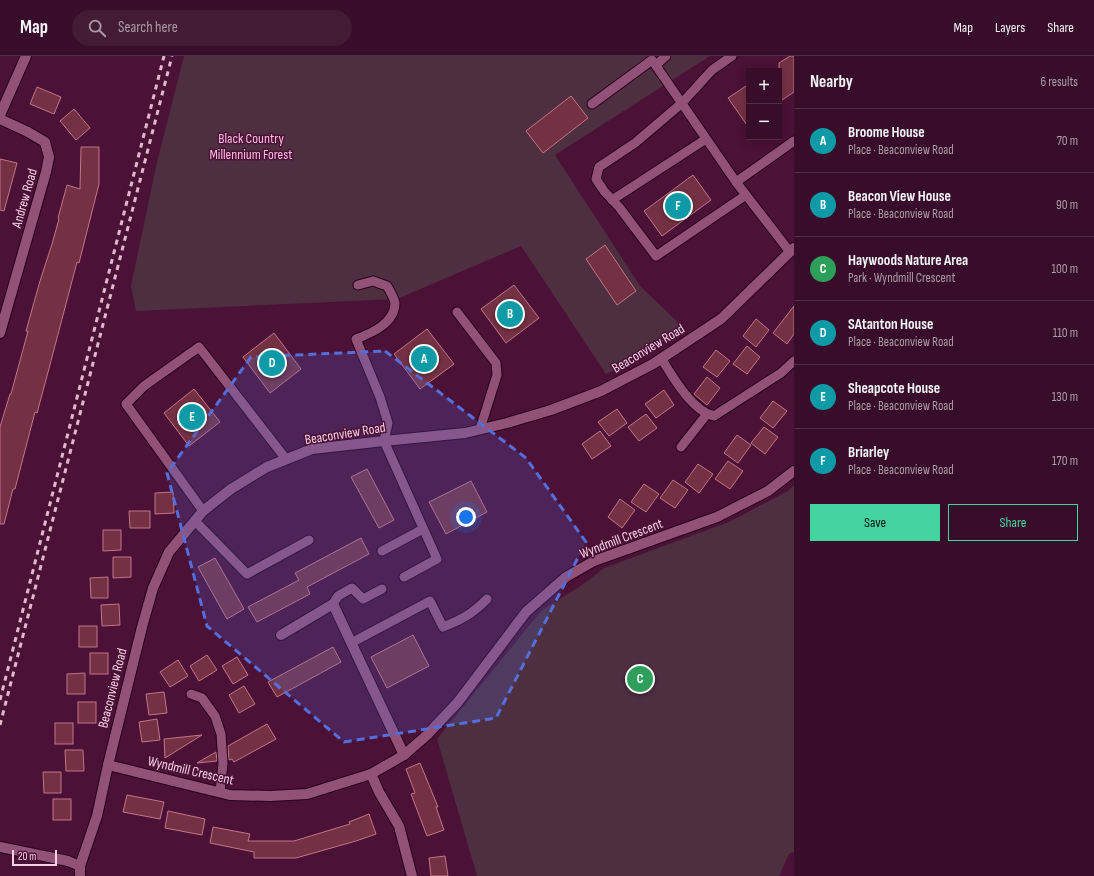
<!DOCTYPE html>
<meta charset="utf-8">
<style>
:root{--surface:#380d29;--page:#431b35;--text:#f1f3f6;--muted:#ab9ca8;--line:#522d46;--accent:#44d4a0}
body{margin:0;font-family:"Sofia Sans Condensed",sans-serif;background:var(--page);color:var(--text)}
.controls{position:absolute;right:12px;top:12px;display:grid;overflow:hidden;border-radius:0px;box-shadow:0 2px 10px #0003}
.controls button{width:36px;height:36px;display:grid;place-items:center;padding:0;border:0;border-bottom:1px solid var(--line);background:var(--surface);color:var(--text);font:20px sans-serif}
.scale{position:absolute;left:12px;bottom:10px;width:45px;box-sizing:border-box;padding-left:4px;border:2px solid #f7d1e5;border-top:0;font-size:11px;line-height:14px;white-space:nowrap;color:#f7d1e5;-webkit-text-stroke:3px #4b1137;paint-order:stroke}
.you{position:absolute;left:466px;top:461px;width:14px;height:14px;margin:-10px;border:3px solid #fff;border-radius:50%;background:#1a73e8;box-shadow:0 0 0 6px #1a73e833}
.badge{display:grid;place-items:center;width:26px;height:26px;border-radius:50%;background:var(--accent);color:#fff;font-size:13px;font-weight:700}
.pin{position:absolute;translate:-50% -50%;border:2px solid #fff;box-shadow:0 1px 4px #0006}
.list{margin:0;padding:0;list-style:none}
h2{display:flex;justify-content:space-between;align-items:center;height:52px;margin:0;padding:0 16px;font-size:17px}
h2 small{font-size:13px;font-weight:400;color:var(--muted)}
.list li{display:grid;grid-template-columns:26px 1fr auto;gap:12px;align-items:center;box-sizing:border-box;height:64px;padding:0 16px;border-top:1px solid var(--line)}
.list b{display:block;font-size:15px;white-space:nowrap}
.list p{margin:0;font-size:13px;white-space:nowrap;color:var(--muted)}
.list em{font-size:13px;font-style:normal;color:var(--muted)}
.actions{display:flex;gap:8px;padding:12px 16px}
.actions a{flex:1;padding:9px 0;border:1px solid var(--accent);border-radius:0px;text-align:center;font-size:14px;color:var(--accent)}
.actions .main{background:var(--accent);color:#111}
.icon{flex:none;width:22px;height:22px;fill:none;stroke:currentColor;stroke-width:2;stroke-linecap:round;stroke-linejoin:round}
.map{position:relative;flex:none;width:794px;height:820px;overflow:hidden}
header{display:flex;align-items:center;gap:24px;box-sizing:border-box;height:56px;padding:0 20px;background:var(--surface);border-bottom:1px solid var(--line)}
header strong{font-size:19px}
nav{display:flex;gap:22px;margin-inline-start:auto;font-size:14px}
.search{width:280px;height:36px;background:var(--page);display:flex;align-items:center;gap:10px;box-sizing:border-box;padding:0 14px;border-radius:22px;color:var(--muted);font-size:15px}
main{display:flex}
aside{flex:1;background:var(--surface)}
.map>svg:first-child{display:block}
</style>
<header>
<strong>Map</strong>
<div class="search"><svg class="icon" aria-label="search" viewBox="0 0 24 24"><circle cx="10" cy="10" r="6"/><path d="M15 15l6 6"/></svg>Search here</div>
<nav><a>Map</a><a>Layers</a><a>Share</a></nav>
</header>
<main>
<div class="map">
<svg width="794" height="820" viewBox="0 0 794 820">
<rect width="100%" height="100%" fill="#4b1137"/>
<!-- green -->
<g fill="#4d2f40">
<polygon points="184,0 710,0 555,99 640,230 685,273 621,311 606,318 521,190 397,243 136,255 131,230 157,106"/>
<polygon points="794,429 794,796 789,798 779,820 477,820 437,683 541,555 582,529 604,512 729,466 788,435"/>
</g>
<!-- building -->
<g fill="#753144" stroke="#c27587">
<polygon points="790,0 794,0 794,36 779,46 779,7"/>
<polygon points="749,28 749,72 728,42"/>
<polygon points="37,31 61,41 54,58 30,48"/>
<polygon points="571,40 588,62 543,97 526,75"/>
<polygon points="74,53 90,72 76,84 60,65"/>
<polygon points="81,91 99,91 99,128 79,207 77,206 47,320 37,357 35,356 15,433 13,433 4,468 0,468 0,371 10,338 11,338 28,275 26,275 40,225 52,188 59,163 58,162 67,129 80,133"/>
<polygon points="0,103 17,107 4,155 0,154"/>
<polygon points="693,119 711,144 662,180 644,155"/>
<polygon points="605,189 636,235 617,249 586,203"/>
<polygon points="514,229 539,262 506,287 481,253"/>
<polygon points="794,250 794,278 787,288 773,277"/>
<polygon points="756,263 769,274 756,291 743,280"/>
<polygon points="427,273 454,308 420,333 394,298"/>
<polygon points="274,277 301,313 270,337 243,301"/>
<polygon points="747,290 760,301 747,318 733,308"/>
<polygon points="716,294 730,305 717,321 703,311"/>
<polygon points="707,321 720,332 707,349 694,338"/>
<polygon points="194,333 220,366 189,390 164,357"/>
<polygon points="664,334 674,349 656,362 645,348"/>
<polygon points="773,345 787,355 773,372 760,362"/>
<polygon points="617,353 627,367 609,380 598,366"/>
<polygon points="646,358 657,372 639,385 628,371"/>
<polygon points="764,371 778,381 765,398 751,387"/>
<polygon points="600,375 611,390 592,403 582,388"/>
<polygon points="737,379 751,389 738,407 724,397"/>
<polygon points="728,405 743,415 730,433 715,423"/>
<polygon points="698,408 713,418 699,437 685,426"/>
<polygon points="367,413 394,464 379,472 351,421"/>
<polygon points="673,424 688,434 675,452 660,442"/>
<polygon points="471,425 487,456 446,478 429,446"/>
<polygon points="644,428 659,438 646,456 631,446"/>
<polygon points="173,436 174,457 155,458 155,437"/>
<polygon points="620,443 635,454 622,472 608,461"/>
<polygon points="129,455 150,455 150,472 130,472"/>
<polygon points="103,474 121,474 121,494 103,495"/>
<polygon points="361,482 369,498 307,531 310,538 257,566 248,551 299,524 295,517"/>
<polygon points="113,501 131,501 131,521 113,522"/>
<polygon points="215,502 244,553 227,563 198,511"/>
<polygon points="108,521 108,542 91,542 90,522"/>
<polygon points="119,548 120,569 102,570 101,549"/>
<rect x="79" y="570" width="18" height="21"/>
<polygon points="413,579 429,610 387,632 371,601"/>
<polygon points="333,591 341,606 277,641 268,626"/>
<rect x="90" y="597" width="18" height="21"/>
<polygon points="207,599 217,614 199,625 190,610"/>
<polygon points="237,601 248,619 233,628 222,610"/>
<polygon points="178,604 188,620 170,631 160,616"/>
<polygon points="85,617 85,638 67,638 67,618"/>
<polygon points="244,630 255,648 239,657 229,639"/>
<polygon points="164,636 167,657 149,659 146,638"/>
<rect x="78" y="646" width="18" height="21"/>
<polygon points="157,663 160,684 142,686 139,666"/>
<rect x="55" y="667" width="18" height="21"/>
<polygon points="267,668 276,683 234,706 232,703 229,704 228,690"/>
<polygon points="202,679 165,702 164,683"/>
<polygon points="65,694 83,694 84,715 66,715"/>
<polygon points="216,696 217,705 197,707"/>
<polygon points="420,707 438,751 436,751 444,774 427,780 411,738 415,737 406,713"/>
<polygon points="43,716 61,716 61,737 44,737"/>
<polygon points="127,739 164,746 160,763 123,756"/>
<rect x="53" y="743" width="18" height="21"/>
<polygon points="168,755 205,763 202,779 165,772"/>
<polygon points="369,758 376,778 356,785 296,802 254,802 254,796 210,787 213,771 250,778 248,785 294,785 350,768 349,766"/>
<polygon points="445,800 448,820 431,820 429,802"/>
</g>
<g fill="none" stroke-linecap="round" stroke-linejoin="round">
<!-- lane casing -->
<g stroke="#2a011d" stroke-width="11">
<g id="lane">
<polyline points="732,0 712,14 682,47 635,87 599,111 596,123 604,135 619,151 656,200 746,139"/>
<polyline points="656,9 666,0"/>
<polyline points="592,48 652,4 736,126 790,196"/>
<polyline points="736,126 794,85"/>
<polyline points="612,144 706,83"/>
<path d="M358,229L373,225L387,230C390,235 394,242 395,247C395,267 372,277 356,283L380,341L388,367L384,385L437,503L404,521"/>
<polyline points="457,256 496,307 497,319 480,373"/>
<path d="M661,302C673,321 692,355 714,360L781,317L794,305"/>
<polyline points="681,391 707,358"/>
<polyline points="203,455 126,348 144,330 199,291 286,403"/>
<polyline points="195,465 247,518 309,484"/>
<polyline points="382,495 423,473"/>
<polyline points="333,548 338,540 352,532 363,543 382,533"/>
<path d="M351,587L430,545L443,571C463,563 472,558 487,543"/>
<polyline points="191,638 202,642 215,660 221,678 223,707 220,736"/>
</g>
</g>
<!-- street casing -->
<g stroke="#2a011d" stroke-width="12">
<g id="street">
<polyline points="0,59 26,0"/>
<polyline points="0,63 28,76 45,86 49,101 46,116 0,277"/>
<polyline points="281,579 333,548 404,699"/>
<polyline points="108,709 230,739 270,740 307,738 371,718 404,699 427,679 458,646 526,556 566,521 594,505 717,461 768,435 794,415"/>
<polyline points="371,718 379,736 399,770 412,820"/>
<polyline points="0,791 68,805 80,810"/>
<polyline points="80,820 80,810 97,760 108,709 142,571 153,532 169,496 203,455 231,433 267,411 312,393 384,385 465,377 507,367 551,354 601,335 653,308 721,263 794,192"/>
</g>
</g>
<!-- lane -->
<use href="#lane" stroke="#925278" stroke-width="9"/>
<!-- street -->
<use href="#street" stroke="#925278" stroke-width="10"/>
<!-- rail -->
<g stroke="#e1b9cf" stroke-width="3" stroke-dasharray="5 5" stroke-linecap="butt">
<polyline points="0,644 164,0"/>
<polyline points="0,669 172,0"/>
</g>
</g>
<!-- marked area -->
<path fill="#546fdb" fill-opacity="0.2" stroke="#546fdb" stroke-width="3" stroke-dasharray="8 5" stroke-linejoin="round" d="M385,295L526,402L586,486L496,662L344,686L207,570L167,417L251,301Z"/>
<g text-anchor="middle" stroke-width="3" stroke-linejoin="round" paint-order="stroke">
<!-- park labels -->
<g font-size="14" fill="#febbe1" stroke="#4b1137">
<text x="251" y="87">Black Country<tspan x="251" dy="16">Millennium Forest</tspan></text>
</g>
<!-- street labels -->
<g font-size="14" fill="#f7d1e5" stroke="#4b1137">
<text transform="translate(24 142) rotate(-74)" y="5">Andrew Road</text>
<text transform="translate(648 292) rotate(-31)" y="5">Beaconview Road</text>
<text transform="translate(345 377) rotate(-9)" y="5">Beaconview Road</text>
<text transform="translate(621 482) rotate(-21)" y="5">Wyndmill Crescent</text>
<text transform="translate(112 632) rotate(-76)" y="5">Beaconview Road</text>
<text transform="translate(191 714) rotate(13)" y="5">Wyndmill Crescent</text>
</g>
</g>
</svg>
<div class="controls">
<button>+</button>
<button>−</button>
</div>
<div class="scale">20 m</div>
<div class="you"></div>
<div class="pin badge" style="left:424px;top:303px;background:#0f9aa8">A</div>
<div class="pin badge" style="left:510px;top:258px;background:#0f9aa8">B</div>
<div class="pin badge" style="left:640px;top:623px;background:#2e9e5b">C</div>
<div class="pin badge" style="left:272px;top:307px;background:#0f9aa8">D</div>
<div class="pin badge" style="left:192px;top:361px;background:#0f9aa8">E</div>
<div class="pin badge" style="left:678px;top:150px;background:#0f9aa8">F</div>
</div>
<aside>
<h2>Nearby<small>6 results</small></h2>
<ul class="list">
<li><span class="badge" style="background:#0f9aa8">A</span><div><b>Broome House</b><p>Place · Beaconview Road</p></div><em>70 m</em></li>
<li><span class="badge" style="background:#0f9aa8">B</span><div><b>Beacon View House</b><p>Place · Beaconview Road</p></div><em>90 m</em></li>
<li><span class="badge" style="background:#2e9e5b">C</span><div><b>Haywoods Nature Area</b><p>Park · Wyndmill Crescent</p></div><em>100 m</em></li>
<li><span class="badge" style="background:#0f9aa8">D</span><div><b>SAtanton House</b><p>Place · Beaconview Road</p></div><em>110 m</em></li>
<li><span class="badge" style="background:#0f9aa8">E</span><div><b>Sheapcote House</b><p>Place · Beaconview Road</p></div><em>130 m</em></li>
<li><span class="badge" style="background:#0f9aa8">F</span><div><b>Briarley</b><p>Place · Beaconview Road</p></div><em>170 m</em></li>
</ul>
<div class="actions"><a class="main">Save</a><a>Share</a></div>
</aside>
</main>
